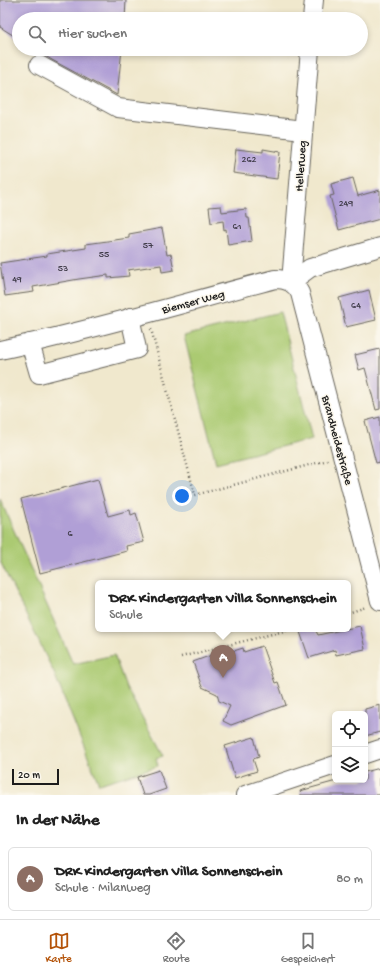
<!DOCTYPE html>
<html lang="de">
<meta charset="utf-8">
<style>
:root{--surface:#fff;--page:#f6f6f6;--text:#222;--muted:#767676;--line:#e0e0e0;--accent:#b45309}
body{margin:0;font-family:"Gochi Hand",sans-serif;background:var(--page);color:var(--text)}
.controls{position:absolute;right:12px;bottom:12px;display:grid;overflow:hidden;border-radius:6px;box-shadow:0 2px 6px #0003}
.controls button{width:36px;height:36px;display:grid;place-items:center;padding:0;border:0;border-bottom:1px solid var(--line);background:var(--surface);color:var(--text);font:20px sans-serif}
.scale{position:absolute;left:12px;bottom:10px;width:47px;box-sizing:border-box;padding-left:4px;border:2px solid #1c1c1c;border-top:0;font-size:11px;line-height:14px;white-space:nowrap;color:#1c1c1c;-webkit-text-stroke:3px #fbf7ec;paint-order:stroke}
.you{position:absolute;left:182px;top:496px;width:14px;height:14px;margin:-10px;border:3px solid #fff;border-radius:50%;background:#1a73e8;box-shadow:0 0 0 6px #1a73e833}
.badge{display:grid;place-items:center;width:26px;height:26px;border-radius:50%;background:var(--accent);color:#fff;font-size:13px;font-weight:700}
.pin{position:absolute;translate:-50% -33px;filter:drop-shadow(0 1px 2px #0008)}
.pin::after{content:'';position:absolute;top:21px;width:14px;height:12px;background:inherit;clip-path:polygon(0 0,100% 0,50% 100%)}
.popup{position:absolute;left:95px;top:580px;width:256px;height:52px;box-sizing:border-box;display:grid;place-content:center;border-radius:6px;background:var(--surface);filter:drop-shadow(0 1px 3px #0005);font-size:13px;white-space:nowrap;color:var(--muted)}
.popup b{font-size:15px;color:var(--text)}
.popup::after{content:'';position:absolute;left:50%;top:100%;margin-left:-8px;border:8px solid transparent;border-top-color:var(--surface)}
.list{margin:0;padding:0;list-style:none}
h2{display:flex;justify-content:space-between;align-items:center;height:52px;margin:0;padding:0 16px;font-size:17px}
h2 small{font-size:13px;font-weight:400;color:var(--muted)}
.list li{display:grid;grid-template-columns:26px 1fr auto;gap:12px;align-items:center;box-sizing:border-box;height:64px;margin:0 8px 8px;padding:0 8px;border:1px solid var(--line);border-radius:6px}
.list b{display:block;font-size:15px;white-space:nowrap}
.list p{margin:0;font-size:13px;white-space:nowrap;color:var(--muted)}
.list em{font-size:13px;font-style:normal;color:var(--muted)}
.icon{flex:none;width:22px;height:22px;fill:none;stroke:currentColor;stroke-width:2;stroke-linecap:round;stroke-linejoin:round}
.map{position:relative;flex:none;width:380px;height:795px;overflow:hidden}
.search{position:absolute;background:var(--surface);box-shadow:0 2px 6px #0003;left:12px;right:12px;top:12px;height:44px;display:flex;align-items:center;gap:10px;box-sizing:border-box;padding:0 14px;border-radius:22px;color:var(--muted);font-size:15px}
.sheet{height:124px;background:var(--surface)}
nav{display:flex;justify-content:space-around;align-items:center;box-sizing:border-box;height:56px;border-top:1px solid var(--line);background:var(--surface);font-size:11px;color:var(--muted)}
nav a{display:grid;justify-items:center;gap:2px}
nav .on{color:var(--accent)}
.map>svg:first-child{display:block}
</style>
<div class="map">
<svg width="380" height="795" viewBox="0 0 380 795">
<rect width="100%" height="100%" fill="#fbf7ec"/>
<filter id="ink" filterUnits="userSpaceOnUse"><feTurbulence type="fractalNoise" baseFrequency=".025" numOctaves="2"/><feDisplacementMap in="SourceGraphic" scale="8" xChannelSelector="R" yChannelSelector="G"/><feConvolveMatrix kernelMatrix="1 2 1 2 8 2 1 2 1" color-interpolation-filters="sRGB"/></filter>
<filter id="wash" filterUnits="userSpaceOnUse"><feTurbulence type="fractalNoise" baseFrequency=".012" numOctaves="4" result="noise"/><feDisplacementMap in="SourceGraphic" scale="16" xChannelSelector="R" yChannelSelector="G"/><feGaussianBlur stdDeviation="0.9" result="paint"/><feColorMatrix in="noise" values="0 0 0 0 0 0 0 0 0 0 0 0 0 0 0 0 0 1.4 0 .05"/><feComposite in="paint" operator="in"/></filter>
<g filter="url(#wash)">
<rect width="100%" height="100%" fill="#f0e8cd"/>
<!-- green -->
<g fill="#abca72" stroke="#647347">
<polygon points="280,312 312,439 216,463 184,336"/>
<polygon points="0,499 73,664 114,655 126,687 163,756 156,758 158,766 99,784 54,673 0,561"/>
</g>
<g id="blocks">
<!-- building -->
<g fill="#b09fd6">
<polygon points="0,0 126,0 125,19 19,19 19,39 0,27"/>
<polygon points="34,49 122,49 117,95 52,60"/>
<polygon points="236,149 263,152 263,149 280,152 277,179 233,173"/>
<polygon points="353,178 358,196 380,190 380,219 339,230 330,196 334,195 331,184"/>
<polygon points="221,206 222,212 246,209 247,218 249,218 252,241 228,245 226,229 224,230 223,221 211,223 209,207"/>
<polygon points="162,228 167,255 171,254 174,270 162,272 161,265 128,270 129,276 108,278 108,275 79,279 33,287 34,292 5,296 0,263 47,256 47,254 86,248 86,244 129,238 129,234"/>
<polygon points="369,290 376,320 346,327 339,298"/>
<polygon points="380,349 380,409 376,410 365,368 359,370 355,355"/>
<polygon points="380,417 380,462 376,463 365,421"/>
<polygon points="98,479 108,516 130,510 131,515 136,513 144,542 126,546 127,551 40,573 21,499"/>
<polygon points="360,626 365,649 336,655 335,650 309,658 299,629 315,629 318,635"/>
<polygon points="262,646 275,683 278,682 286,705 231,725 223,721 230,706 219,701 217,694 202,687 193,662 217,653 218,656 243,648 244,652"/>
<polygon points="380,705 380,732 365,736 365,709"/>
<polygon points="254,737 259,757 253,759 257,771 235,778 225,746"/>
<polygon points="380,768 380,795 301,795 300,791 340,780 365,780 365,772"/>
<polygon points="159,770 166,789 149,795 143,795 137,777"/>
</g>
</g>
</g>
<g filter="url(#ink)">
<use href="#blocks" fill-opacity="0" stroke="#66635a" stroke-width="1"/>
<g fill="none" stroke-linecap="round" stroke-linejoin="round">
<!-- minor casing -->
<g stroke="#66635a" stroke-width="20">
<g id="minor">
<polyline points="312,19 314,0"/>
<polyline points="39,65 118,108 303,130"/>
<polyline points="291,282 310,49"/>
<polyline points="291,282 310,268 380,247"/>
<polyline points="30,343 39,374 137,349 130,317"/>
<path d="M0,350C93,330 184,303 275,279C287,279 295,283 300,293L380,601"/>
<polyline points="365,754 380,749"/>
<polyline points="245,795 335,765"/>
</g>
</g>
<!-- path -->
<g stroke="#66635a" stroke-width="2.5" stroke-dasharray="1 3" stroke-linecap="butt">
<polyline points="151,329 195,495 328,460"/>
<polyline points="348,613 366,607"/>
<polyline points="181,657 292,629"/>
</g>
<!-- minor -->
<use href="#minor" stroke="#fff" stroke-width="18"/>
</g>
</g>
<g text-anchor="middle" stroke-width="3" stroke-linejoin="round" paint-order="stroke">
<!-- number labels -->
<g font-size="10" fill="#413d4a">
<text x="249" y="162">262</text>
<text x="346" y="206">249</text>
<text x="237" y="229">61</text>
<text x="148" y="248">57</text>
<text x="104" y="257">55</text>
<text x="63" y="271">53</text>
<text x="17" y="282">49</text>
<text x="356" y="308">64</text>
<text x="70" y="536">6</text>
</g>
<!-- street labels -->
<g font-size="12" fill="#1c1c1c" stroke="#fbf7ec">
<text transform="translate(300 166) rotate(-86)" y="4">Hellerweg</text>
<text transform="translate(193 301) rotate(-15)" y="4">Biemser Weg</text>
<text transform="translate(338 440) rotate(75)" y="4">Brandheidestraße</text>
</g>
</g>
</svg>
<div class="controls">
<button><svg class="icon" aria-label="locate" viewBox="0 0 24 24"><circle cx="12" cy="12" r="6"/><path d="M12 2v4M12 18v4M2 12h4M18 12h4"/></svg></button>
<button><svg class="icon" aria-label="layers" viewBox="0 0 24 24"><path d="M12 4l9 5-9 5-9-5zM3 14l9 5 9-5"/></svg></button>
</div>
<div class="scale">20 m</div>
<div class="you"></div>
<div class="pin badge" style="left:223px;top:678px;background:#8d6e63">A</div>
<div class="popup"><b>DRK Kindergarten Villa Sonnenschein</b>Schule</div>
<div class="search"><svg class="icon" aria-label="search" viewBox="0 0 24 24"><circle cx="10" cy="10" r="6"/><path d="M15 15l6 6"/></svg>Hier suchen</div>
</div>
<section class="sheet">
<h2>In der Nähe<small></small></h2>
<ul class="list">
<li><span class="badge" style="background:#8d6e63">A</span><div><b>DRK Kindergarten Villa Sonnenschein</b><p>Schule · Milanweg</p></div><em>80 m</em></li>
</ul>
</section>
<nav>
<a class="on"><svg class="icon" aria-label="map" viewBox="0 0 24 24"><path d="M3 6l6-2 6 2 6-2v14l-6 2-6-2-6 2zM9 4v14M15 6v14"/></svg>Karte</a>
<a><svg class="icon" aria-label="directions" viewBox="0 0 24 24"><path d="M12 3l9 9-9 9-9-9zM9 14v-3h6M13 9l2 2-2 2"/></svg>Route</a>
<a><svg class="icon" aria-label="saved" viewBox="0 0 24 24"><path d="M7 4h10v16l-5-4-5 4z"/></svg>Gespeichert</a>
</nav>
